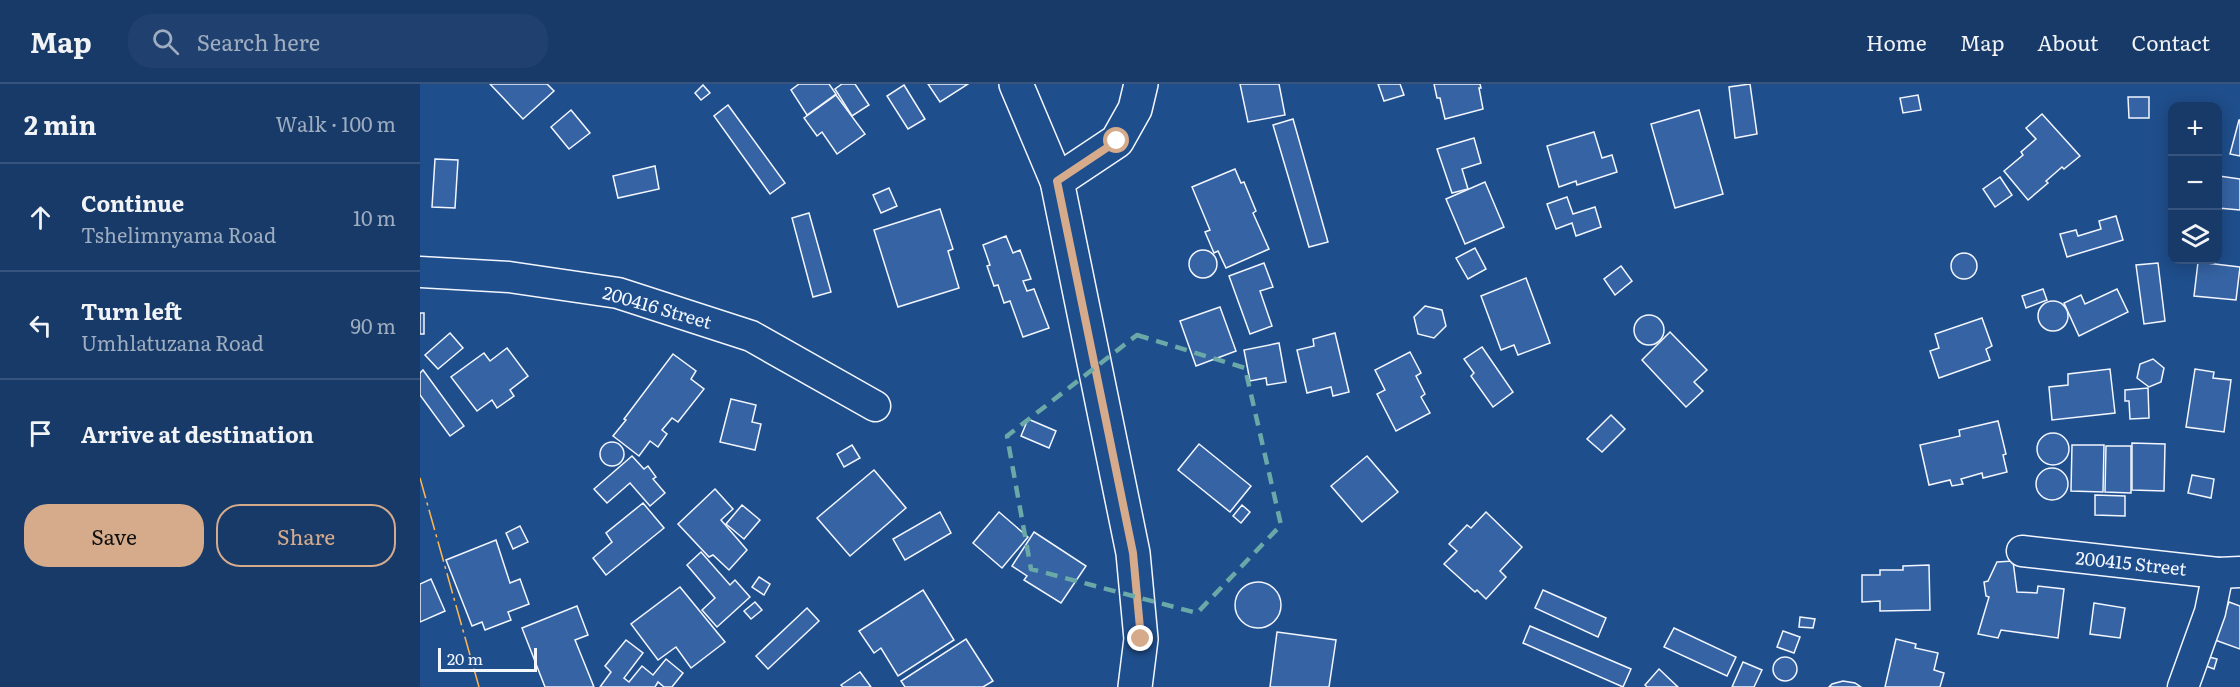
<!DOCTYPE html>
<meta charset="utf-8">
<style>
:root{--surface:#173a69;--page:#20416f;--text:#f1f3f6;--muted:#9eadc0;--line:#36547d;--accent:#d6ab8b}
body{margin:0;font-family:Literata,serif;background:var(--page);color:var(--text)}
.controls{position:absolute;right:18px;top:18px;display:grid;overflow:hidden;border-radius:12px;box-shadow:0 3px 15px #0003}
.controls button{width:54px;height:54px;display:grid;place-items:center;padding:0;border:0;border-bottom:2px solid var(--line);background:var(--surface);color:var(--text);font:30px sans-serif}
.scale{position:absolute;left:18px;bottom:15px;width:99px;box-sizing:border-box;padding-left:6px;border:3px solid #f2f6ff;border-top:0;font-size:16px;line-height:21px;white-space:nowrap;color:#f2f6ff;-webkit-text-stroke:4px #1f4e8c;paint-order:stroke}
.stop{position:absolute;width:18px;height:18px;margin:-14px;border:4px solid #d6ab8b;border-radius:50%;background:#fff}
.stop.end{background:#d6ab8b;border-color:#fff;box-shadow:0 2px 6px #0008}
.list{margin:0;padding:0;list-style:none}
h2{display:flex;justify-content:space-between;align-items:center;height:78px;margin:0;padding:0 24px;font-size:26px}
h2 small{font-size:20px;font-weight:400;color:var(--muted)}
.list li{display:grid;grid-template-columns:39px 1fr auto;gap:18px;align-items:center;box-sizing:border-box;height:108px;padding:0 24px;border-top:2px solid var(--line)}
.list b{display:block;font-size:22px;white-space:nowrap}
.list p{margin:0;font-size:20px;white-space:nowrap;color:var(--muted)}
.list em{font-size:20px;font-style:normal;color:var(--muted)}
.actions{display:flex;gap:12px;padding:18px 24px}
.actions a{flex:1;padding:14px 0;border:2px solid var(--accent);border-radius:24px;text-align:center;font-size:21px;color:var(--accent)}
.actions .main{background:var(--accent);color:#111}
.icon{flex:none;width:33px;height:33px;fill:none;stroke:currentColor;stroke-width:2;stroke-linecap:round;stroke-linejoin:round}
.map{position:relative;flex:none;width:1820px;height:603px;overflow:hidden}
header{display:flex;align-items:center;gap:36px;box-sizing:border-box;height:84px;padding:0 30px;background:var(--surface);border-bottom:2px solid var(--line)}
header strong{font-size:28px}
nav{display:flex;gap:33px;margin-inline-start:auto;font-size:21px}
.search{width:420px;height:54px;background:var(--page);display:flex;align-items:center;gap:15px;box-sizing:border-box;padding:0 21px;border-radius:24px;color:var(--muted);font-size:22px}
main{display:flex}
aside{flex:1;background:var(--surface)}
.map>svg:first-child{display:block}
</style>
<header>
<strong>Map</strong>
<div class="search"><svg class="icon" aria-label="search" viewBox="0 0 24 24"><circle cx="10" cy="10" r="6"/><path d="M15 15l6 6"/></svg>Search here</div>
<nav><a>Home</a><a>Map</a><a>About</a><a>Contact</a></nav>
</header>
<main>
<aside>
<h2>2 min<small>Walk · 100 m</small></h2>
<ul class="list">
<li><svg class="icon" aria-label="ahead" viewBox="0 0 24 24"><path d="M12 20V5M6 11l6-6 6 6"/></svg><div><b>Continue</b><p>Tshelimnyama Road</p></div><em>10 m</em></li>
<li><svg class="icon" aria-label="left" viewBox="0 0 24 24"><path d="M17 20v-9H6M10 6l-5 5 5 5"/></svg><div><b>Turn left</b><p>Umhlatuzana Road</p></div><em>90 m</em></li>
<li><svg class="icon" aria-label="arrive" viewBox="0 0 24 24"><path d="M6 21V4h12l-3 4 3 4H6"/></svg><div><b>Arrive at destination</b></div></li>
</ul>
<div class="actions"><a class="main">Save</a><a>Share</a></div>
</aside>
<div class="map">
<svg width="1820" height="603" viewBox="0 0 1820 603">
<rect width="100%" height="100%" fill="#1f4e8c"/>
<!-- building -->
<g fill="#3563a3" stroke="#f2f6ff" stroke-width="1.5">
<polygon points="70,0 127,0 134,7 103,35"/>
<polygon points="379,0 409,0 416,10 387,31 371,6"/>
<polygon points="422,0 435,0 449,21 432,32 415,5"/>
<polygon points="508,0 548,0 520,18"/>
<polygon points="820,0 859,0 865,31 828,38"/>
<polygon points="958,0 980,0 984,11 964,17"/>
<polygon points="1014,0 1060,0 1061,4 1059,4 1063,25 1025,35 1020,14 1017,14"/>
<polygon points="1330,0 1337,50 1315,54 1309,3"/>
<polygon points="283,1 290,9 281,16 275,9"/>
<polygon points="484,1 505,35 488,45 467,12"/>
<polygon points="416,11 445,50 417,70 402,48 397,52 384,34"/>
<polygon points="1498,11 1501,26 1483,29 1480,14"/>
<polygon points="1708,13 1729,13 1729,34 1709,34"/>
<polygon points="308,21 365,99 350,110 294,32"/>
<polygon points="151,26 170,49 149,65 131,43"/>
<polygon points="1279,26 1303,110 1255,124 1231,40"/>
<polygon points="1622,30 1660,72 1644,85 1642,83 1626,97 1628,99 1608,116 1584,87 1603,71 1601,68 1616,55 1606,44"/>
<polygon points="873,35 908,158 889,163 853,41"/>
<polygon points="1819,36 1820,36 1820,72 1810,70"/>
<polygon points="1174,48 1182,74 1192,71 1197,88 1157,101 1156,97 1139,103 1127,62"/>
<polygon points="1054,54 1061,79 1042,85 1048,105 1032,109 1017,65"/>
<polygon points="15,75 38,76 35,124 12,123"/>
<polygon points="235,82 239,105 198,114 193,92"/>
<polygon points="815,85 821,99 824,98 836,127 833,129 849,165 806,184 798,167 794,169 785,148 790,146 772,103"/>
<polygon points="1799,92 1820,95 1820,126 1798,124"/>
<polygon points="1580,93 1592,111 1575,123 1563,105"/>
<polygon points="1065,98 1084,143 1045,160 1026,115"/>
<polygon points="469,104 477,122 461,129 453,111"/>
<polygon points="1147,113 1153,130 1175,123 1181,143 1156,152 1152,139 1136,145 1127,120"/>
<polygon points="520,125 533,165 528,167 539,204 478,223 454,146"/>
<polygon points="389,129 411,208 393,213 372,134"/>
<polygon points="1696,132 1703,156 1647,173 1640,150 1656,146 1658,152 1681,145 1679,137"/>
<polygon points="586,152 593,169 600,166 611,195 603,197 607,207 614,205 629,244 603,253 590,217 584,219 578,201 574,202 567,182 570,181 563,161"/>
<polygon points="1055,164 1066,185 1048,195 1036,174"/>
<circle cx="783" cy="180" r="14"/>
<circle cx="1544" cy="182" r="13"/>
<polygon points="1778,178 1820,183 1816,216 1774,212"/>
<polygon points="844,179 853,203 840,207 852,242 830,250 809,192"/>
<polygon points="1738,179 1745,237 1724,240 1716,181"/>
<polygon points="1201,182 1212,197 1195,211 1184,195"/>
<polygon points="1106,194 1130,259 1098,271 1094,261 1081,266 1061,212"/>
<polygon points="1623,205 1627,216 1606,224 1602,212"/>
<polygon points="1697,205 1708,228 1659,252 1644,219 1661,211 1665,220"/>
<circle cx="1633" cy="232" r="15"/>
<polygon points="1005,222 1022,226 1026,242 1014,254 998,250 994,233"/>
<polygon points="800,223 816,267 776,282 760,237"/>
<rect x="0" y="229" width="4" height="21"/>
<circle cx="1229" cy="246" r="15"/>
<polygon points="1562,234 1572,262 1566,265 1570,276 1519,294 1510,267 1519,264 1515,250"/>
<polygon points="1250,248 1287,286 1274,298 1283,307 1266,323 1222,276"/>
<polygon points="30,249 43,264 18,285 5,271"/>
<polygon points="915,249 929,308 913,312 911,303 887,309 877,266 894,262 893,255"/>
<polygon points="859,259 866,298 847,301 846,294 830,297 824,266"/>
<polygon points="1062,263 1093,308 1073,323 1051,292 1054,289 1044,275"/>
<polygon points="87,264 108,292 90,306 94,312 77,324 72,316 57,327 31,293 64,269 70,277"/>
<polygon points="990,268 1001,289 996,292 1005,310 1001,313 1010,329 976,347 957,310 965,306 955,286"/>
<polygon points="253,270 276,287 271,295 284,305 258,338 252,334 242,346 247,350 238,363 230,357 219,372 193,352 206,336 204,335"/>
<polygon points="1733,275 1744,284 1741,298 1729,303 1717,294 1720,280"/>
<polygon points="1690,285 1695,329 1632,336 1629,303 1648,301 1648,290"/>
<polygon points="1775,285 1794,288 1793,294 1811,296 1804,348 1766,343"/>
<polygon points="3,286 44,342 30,352 0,311 0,289"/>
<polygon points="1728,304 1729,334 1710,335 1709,317 1705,317 1705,306"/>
<polygon points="311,315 336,321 332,338 341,340 335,366 300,358"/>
<polygon points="1191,331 1205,345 1182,368 1167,355"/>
<polygon points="608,335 636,347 629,364 601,352"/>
<polygon points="1578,337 1586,370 1583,371 1587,388 1563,394 1562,389 1541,395 1543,400 1532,402 1530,396 1509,401 1500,361 1540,352 1539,346"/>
<circle cx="1633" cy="365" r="16"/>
<circle cx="192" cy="370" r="12"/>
<polygon points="1712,359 1745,360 1744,407 1712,406"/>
<polygon points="779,360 831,402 810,428 758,386"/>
<polygon points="432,361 440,374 424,383 417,370"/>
<polygon points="1652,361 1684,361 1683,408 1651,407"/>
<polygon points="1686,362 1711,362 1711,409 1685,408"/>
<polygon points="212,372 224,385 228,382 236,393 233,395 245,409 230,422 210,399 187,419 174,405"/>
<polygon points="947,372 978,408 942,438 911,402"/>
<circle cx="1632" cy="400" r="16"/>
<polygon points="454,386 486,424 430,472 397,434"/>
<polygon points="1772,391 1794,395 1791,414 1768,409"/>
<polygon points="295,405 313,425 301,436 327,466 309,486 293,471 289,473 258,440"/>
<polygon points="1675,411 1705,412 1705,432 1675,431"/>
<polygon points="223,419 244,444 186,491 173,474 192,458 186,449"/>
<polygon points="322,421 340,436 324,455 306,440"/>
<polygon points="822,421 830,428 821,439 813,432"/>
<polygon points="520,428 531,449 485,476 473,455"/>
<polygon points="579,428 608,453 582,484 553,459"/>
<polygon points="1066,428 1102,463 1080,487 1086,493 1066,515 1057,506 1055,508 1024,480 1037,467 1029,460 1047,441 1051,444"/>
<polygon points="100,442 108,458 93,465 86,449"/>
<polygon points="614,448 666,482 641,519 604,496 607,492 592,482"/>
<polygon points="76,456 90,499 100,495 109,520 88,528 91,536 65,546 62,538 52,542 26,476"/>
<polygon points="281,468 310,501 315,496 330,513 297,543 282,526 295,514 267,481"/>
<polygon points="1593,477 1597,508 1617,509 1618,502 1644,505 1638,554 1581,546 1578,554 1558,550 1569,513 1566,512 1564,498 1568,497 1577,478"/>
<polygon points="1509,481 1510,526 1460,527 1460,517 1442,518 1442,491 1460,491 1460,486 1483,486 1483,482"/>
<polygon points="339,493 350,500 344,511 332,503"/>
<polygon points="11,495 25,527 0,538 0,500"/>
<circle cx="838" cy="521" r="23"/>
<polygon points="260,503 305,558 271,584 256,563 238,576 211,540"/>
<polygon points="503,506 534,556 478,592 461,564 454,569 439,547"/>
<polygon points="1123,506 1186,534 1178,553 1115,524"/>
<polygon points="335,518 342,526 331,535 324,527"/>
<polygon points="1809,518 1820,522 1820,565 1795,556"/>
<polygon points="1674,519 1705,524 1700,554 1670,550"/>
<polygon points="157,522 168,551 155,556 174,603 125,603 102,544"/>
<polygon points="387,524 399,537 348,585 336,572"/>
<polygon points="1380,533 1395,535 1393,544 1379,543"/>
<polygon points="1110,542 1211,585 1203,603 1103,559"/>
<polygon points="1254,544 1316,573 1307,592 1244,563"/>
<polygon points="1363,547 1380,553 1374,569 1357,563"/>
<polygon points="857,548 916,556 909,603 850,603"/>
<polygon points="546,555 573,597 563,603 485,603 481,597"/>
<polygon points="1476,555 1496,560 1495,564 1518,569 1514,586 1524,589 1520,603 1465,603"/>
<polygon points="206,556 223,569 204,594 209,598 222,582 233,591 246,575 263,589 252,603 244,603 238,598 235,603 180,603 191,588 185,582"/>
<circle cx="1365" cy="585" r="12"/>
<polygon points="1789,573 1797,575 1794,585 1786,582"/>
<polygon points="1323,578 1342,586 1334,603 1312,603"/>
<polygon points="1239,585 1258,603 1227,603 1225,601"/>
<polygon points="440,588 451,603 423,603 421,601"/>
<polygon points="1423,597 1435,599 1441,603 1409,603 1412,600"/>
</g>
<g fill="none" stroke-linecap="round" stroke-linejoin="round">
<!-- minor casing -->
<g stroke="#f2f6ff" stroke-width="33">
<g id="minor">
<polyline points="0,188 89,193 198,209 331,252 455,322"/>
<polyline points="1602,467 1798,489 1820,488"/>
<polyline points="1763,603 1790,528 1798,489"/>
</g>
</g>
<!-- tertiary casing -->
<g stroke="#f2f6ff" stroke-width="36">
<g id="tertiary">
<polyline points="596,0 637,97 713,469 721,555 715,603"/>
<polyline points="637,97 697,57 715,25 721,0"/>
</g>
</g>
<!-- minor -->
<use href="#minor" stroke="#1f4e8c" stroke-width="30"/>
<!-- tertiary -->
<use href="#tertiary" stroke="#1f4e8c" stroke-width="33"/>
<!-- power -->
<polyline stroke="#ffb74d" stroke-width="1.5" stroke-dasharray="21 4.5 3 4.5" stroke-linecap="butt" points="0,394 59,603"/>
</g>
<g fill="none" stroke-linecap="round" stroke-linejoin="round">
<!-- route -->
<polyline stroke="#d6ab8b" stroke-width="8" points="697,57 637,97 713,469 721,555"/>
</g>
<!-- marked area -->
<path fill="none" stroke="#6aa9a8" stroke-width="4.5" stroke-dasharray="12 8" stroke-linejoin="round" d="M717,251L825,284L861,441L777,529L611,485L587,352Z"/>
<g text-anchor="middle" stroke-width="4.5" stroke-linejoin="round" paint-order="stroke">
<!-- street labels -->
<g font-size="18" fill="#f2f6ff" stroke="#1f4e8c">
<text transform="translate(237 224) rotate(16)" y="6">200416 Street</text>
<text transform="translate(1711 480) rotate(6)" y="6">200415 Street</text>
</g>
</g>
</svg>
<div class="controls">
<button>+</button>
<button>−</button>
<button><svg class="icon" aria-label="layers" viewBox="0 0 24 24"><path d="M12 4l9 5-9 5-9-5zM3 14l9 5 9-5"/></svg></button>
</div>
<div class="scale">20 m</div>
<div class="stop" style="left:697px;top:57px"></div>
<div class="stop end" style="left:721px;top:555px"></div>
</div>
</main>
